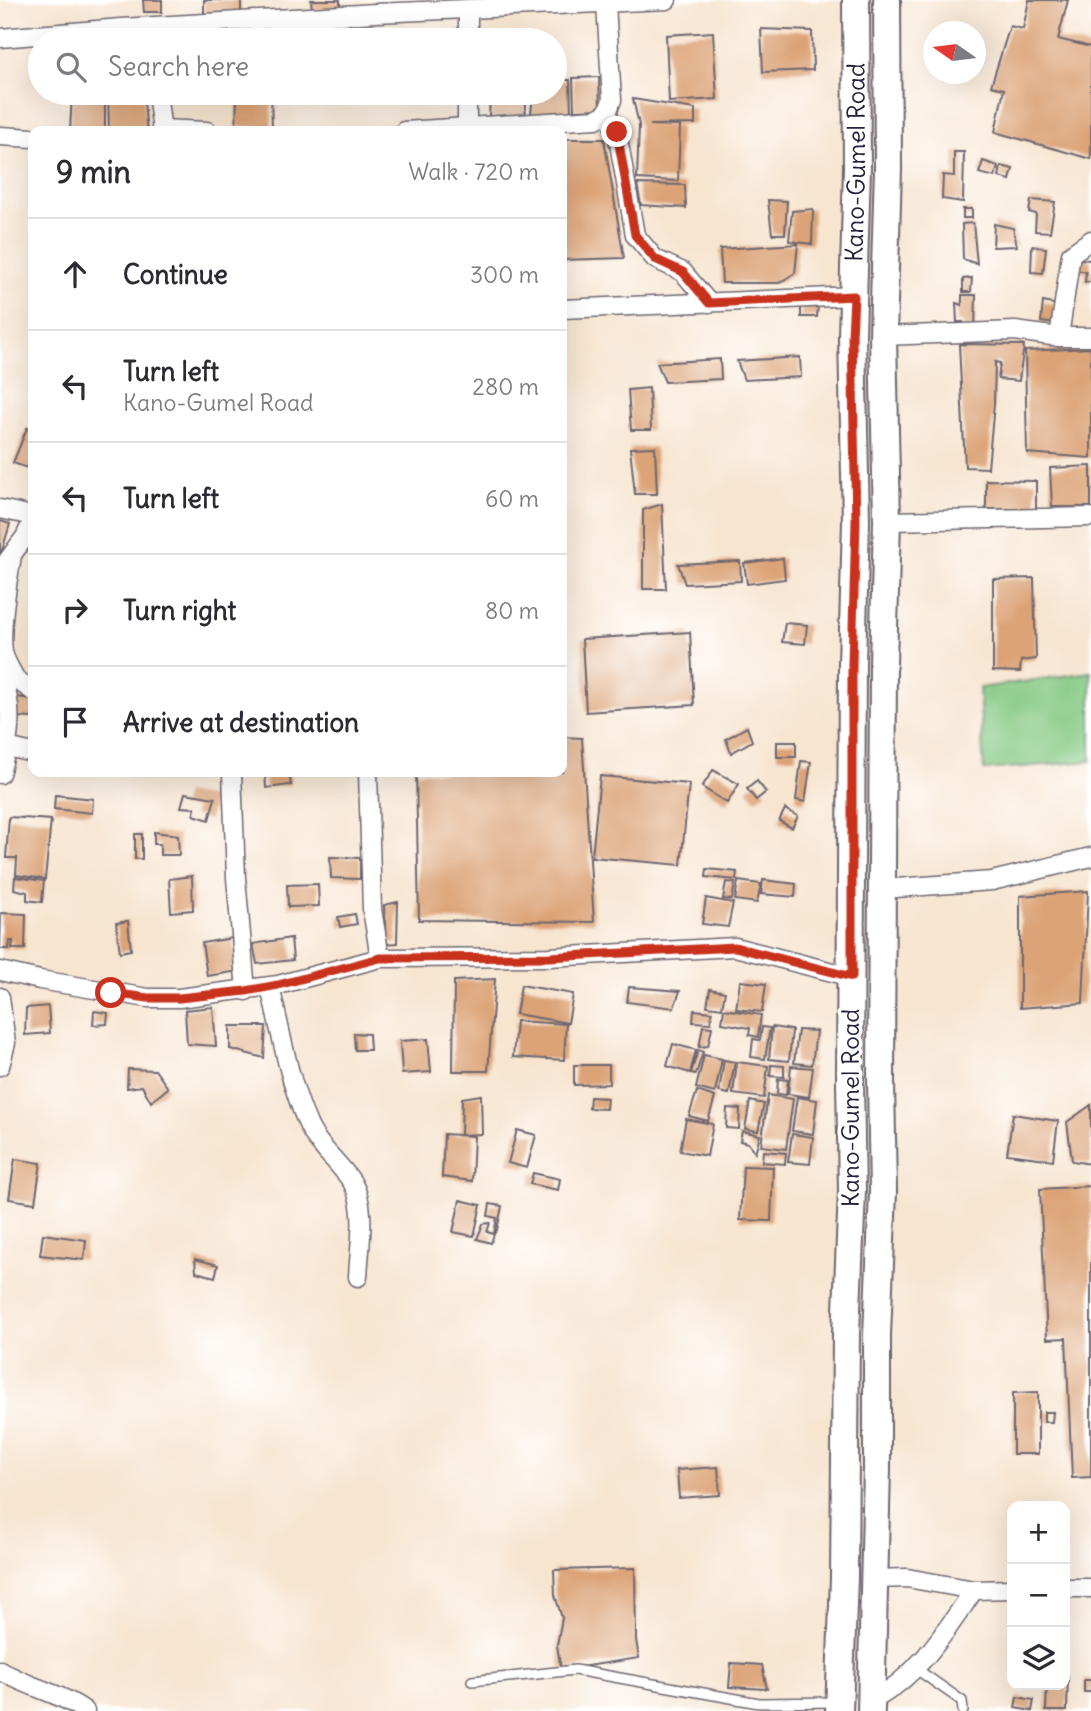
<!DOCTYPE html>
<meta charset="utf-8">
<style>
:root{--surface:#fff;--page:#f2f2f3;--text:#2b2b33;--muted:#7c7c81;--line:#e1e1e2}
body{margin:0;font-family:Delius,sans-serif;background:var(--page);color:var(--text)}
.controls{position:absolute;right:21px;bottom:21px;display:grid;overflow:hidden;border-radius:14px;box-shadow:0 7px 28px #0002}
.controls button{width:63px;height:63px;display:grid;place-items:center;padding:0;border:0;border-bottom:2px solid var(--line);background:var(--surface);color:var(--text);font:35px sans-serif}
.compass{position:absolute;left:923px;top:21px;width:63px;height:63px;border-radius:50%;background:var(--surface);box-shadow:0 7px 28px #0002;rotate:284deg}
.stop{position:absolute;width:21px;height:21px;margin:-16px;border:5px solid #c8321e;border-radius:50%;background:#fff}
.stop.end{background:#c8321e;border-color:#fff;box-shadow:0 2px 7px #0008}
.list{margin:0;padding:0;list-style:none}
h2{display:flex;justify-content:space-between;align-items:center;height:91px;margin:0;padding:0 28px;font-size:30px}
h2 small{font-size:23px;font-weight:400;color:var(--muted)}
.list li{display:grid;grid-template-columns:46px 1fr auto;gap:21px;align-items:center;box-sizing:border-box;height:112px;padding:0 28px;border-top:2px solid var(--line)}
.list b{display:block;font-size:26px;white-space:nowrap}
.list p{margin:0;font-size:23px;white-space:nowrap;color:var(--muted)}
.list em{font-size:23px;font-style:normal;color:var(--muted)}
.icon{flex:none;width:38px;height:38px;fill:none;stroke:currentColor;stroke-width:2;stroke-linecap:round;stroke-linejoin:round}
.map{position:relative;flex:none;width:1091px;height:1711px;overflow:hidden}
.search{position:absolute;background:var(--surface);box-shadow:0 7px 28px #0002;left:28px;top:28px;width:539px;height:77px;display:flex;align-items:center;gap:18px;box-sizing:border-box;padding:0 24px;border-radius:38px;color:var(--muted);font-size:26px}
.panel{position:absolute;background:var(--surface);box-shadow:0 7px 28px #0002;left:28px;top:126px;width:539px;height:651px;border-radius:14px}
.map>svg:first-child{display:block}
</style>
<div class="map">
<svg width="1091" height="1711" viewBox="0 0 1091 1711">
<rect width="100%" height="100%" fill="#fff"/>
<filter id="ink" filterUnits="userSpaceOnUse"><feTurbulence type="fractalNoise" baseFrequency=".0143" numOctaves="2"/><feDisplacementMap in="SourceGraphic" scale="14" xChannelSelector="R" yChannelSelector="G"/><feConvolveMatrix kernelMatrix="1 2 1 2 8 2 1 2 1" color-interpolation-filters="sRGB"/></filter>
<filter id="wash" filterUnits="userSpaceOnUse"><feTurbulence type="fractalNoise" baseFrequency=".00686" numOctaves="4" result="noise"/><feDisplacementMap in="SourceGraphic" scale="28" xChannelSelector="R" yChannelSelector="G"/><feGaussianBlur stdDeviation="1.57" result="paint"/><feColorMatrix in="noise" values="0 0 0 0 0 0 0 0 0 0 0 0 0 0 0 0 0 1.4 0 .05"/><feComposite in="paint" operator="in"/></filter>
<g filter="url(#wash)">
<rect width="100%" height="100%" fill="#f7e5d0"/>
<!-- green -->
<polygon fill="#85c983" stroke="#54765f" stroke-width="2" points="1091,672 1091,761 984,770 979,688"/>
<g id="blocks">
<!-- building -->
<g fill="#dca376">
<polygon points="143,0 162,0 162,12 144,12"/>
<rect x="204" y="0" width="37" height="15"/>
<polygon points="311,0 340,0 340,9 312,9"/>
<polygon points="1029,0 1068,0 1058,39 1091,47 1091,159 995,132 1004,89 991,86 1010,26 1023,29"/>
<polygon points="761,29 812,31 813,70 763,72"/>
<polygon points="713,32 717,99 669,102 666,35"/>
<rect x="555" y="56" width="3" height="21"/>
<polygon points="599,77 600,109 574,110 573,78"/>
<polygon points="555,80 570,80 571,112 531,114 533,93 555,93"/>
<polygon points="72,93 105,96 105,131 70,131"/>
<polygon points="143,93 147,131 109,131 108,96"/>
<polygon points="237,93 271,93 272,128 236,127"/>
<polygon points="372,93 421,93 420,98 372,100"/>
<polygon points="490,93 527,93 525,116 489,118"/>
<polygon points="633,99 695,109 695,124 650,125 680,126 678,181 637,179 639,125"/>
<polygon points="562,139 604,139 624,258 562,260"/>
<polygon points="954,152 964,152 963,202 942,199 943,175 954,176"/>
<polygon points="983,161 998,166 995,177 979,173"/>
<polygon points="1001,166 1013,169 1010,180 999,177"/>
<polygon points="637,184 685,185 686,208 641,205"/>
<polygon points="768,200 787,201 785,234 772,234"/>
<polygon points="1031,200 1055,202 1050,232 1035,231 1036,214 1029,212"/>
<polygon points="813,209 812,244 789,241 792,211"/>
<rect x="963" y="209" width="9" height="9"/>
<polygon points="973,223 977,264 963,259 962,224"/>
<polygon points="994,224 1013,228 1017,246 993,247"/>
<polygon points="798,244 795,273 779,283 722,283 720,249"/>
<polygon points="1032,246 1046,248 1043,273 1031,272"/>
<polygon points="1077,259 1091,260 1091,282 1085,282 1086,272 1076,270"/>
<polygon points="972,278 971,292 963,292 963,279"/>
<polygon points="962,295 976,295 975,330 962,328 963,322 957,322 956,303 962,305"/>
<polygon points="1043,302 1058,305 1057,324 1041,322"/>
<polygon points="801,305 818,305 817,317 801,317"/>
<polygon points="959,344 1024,345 1019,381 998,379 1000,363 995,362 994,404 988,468 965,467"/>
<polygon points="1091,348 1091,458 1027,453 1025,351"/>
<polygon points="800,357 801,377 744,380 737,361"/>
<polygon points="720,359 721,379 665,382 657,363"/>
<polygon points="649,388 651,430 631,430 628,390"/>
<polygon points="27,428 33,430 33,470 13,463"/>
<polygon points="655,447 657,494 635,494 630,448"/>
<polygon points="1091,466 1091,507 1052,507 1050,468"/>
<polygon points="986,480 1036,481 1036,509 986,509"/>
<polygon points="662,504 666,589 643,589 643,510"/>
<polygon points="0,521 10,524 1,554 0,554"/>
<polygon points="783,558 785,579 747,584 744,563"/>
<polygon points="740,561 741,581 685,584 678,564"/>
<polygon points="1034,578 1036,659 1021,661 1020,672 993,671 993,579"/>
<polygon points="785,623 807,625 805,644 782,642"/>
<polygon points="690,632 694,705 586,712 582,639"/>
<polygon points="16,697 33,699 33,718 14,717"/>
<polygon points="747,727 752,741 731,753 726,739"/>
<polygon points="562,737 582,738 594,922 419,920 416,772 562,772"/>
<rect x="777" y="742" width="19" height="15"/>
<polygon points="801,761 811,762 805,802 796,800"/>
<polygon points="713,770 739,784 727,803 702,787"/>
<polygon points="265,772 289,772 291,785 266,788"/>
<polygon points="600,776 689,784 681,865 592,857"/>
<polygon points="757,781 766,792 756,800 747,789"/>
<polygon points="185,793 215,798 209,820 194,815 195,808 181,807"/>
<polygon points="55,795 93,799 92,813 54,809"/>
<polygon points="785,809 798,816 792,828 779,821"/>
<polygon points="9,817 51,820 45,879 16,875 17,858 6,858"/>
<polygon points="154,832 178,835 179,855 160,855 160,844 154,844"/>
<rect x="135" y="834" width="7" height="25"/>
<polygon points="330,857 360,858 360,879 331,878"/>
<polygon points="707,869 737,872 736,880 706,877"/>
<polygon points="192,876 193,910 171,912 169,879"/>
<polygon points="15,877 44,881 42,902 27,900 27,892 14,889"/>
<polygon points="763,880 796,884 795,897 761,894"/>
<polygon points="738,881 761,884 757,903 735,900"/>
<polygon points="726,882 735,883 732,900 723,899"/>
<polygon points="318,884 319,906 288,907 287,885"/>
<polygon points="1088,891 1083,1003 1020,1008 1020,896"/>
<polygon points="706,898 733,903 728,927 702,924"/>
<polygon points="398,902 397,943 386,944 384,905"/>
<polygon points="1,913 26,914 25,949 12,949 13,941 10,941 9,949 0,949"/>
<polygon points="355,914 357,924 340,927 338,917"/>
<polygon points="128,921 131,950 120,952 116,923"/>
<polygon points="233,938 239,971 207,976 202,943"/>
<polygon points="291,938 293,960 257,964 253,944"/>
<polygon points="495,979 488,1071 453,1071 454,981"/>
<polygon points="740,981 766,984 762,1012 736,1009"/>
<polygon points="521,985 573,994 568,1023 516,1014"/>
<polygon points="629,987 680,991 674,1008 627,1002"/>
<polygon points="710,989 725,992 722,1008 707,1006"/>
<polygon points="48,1006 50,1033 25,1035 26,1008"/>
<polygon points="213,1007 216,1046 187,1044 185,1010"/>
<polygon points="724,1009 761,1015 758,1037 749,1035 750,1028 722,1023"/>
<polygon points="694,1010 712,1012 711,1023 693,1022"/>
<polygon points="94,1011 108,1013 107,1024 93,1025"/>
<polygon points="516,1021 566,1024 564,1060 513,1057"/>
<polygon points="230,1026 266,1026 264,1058 230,1049"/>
<polygon points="703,1026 712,1027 708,1046 699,1047"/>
<polygon points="762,1027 770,1028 765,1059 751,1057 753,1039 760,1040"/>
<polygon points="772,1027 792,1030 789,1061 769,1059"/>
<polygon points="798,1030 816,1031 812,1065 794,1063"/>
<polygon points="354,1033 369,1034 370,1050 355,1050"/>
<polygon points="428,1039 431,1072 402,1074 400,1041"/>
<polygon points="673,1044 696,1050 690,1073 667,1066"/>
<polygon points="698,1050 703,1052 696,1074 691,1073"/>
<polygon points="704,1055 722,1059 715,1093 696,1088"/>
<polygon points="724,1060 735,1062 729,1094 719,1092"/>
<polygon points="737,1062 768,1066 764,1098 733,1094"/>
<polygon points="574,1065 609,1065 609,1084 574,1085"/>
<polygon points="771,1065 784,1066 784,1077 770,1076"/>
<polygon points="791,1066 813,1068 809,1097 788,1094"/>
<polygon points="128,1069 155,1070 168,1088 151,1102 142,1086 127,1088"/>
<polygon points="778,1079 788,1080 786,1095 777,1094"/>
<polygon points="697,1091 715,1097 708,1121 689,1116"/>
<polygon points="481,1095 482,1134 461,1135 462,1098"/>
<polygon points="768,1095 793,1099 786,1149 761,1146"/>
<polygon points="590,1097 607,1098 606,1109 589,1108"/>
<polygon points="797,1097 817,1100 813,1134 792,1131"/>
<polygon points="750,1101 764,1104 758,1131 745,1129"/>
<polygon points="1091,1105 1091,1164 1072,1161 1067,1122"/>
<polygon points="727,1108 740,1109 739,1129 726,1128"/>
<polygon points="1013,1114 1058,1121 1053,1160 1007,1154"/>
<polygon points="686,1119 713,1124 707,1156 680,1151"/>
<polygon points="517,1130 536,1135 527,1168 508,1163"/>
<polygon points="742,1131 760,1135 755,1153 748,1143 740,1141"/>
<polygon points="444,1134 474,1136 472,1181 442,1177"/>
<polygon points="792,1134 813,1137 810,1164 788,1162"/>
<polygon points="763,1151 786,1153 785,1164 762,1162"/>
<polygon points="15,1159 41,1163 35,1203 9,1199"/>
<polygon points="743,1166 773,1167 771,1221 740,1220"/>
<polygon points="533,1173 560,1179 558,1190 530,1184"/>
<polygon points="1091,1186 1091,1477 1072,1478 1066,1338 1047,1339 1040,1189"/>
<polygon points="460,1200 481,1205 474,1236 453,1232"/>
<polygon points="490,1204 502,1206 497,1230 494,1234 497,1218 488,1216"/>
<polygon points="490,1223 487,1232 494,1234 491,1243 477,1239 483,1224"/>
<polygon points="43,1234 86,1240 84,1260 40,1255"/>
<polygon points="195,1259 218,1265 215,1277 196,1272"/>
<polygon points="1038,1392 1038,1454 1013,1454 1013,1393"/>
<polygon points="1044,1412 1053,1412 1052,1422 1044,1422"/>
<polygon points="718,1467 720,1495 679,1498 677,1470"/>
<polygon points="635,1568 636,1640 639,1658 561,1670 557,1645 562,1618 555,1595 554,1570"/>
<polygon points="731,1663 762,1665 767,1689 729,1687"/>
<polygon points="1065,1675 1068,1675 1067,1711 1046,1711 1047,1685 1065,1685"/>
<rect x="1084" y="1680" width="7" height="12"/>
<polygon points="1017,1697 1034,1700 1032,1711 1015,1708"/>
</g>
</g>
</g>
<g filter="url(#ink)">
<use href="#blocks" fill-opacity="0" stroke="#6d666f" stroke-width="2"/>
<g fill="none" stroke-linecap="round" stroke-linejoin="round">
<!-- service casing -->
<g stroke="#6d666f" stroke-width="12">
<g id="service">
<polyline points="915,1668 962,1701 963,1711"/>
<polyline points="472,1681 575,1670 759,1703 837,1702"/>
</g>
</g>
<!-- minor casing -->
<g stroke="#6d666f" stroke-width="21">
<g id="minor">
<polyline points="0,38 121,28 376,13 667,0"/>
<polyline points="468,40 468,10"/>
<polyline points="157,93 162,131"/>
<polyline points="607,113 617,132 635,235 655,259 683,272 709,303"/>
<polyline points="467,127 467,93"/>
<polyline points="161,129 207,131"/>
<polyline points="404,131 596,119 607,113 612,100 606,4"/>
<polyline points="0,136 33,138"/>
<polyline points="562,309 854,296"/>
<polyline points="883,336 1015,331 1059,337 1091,337"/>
<polyline points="1059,337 1071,254 1091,240"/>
<polyline points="0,509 33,516"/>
<polyline points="887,521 1091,517"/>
<path d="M12,556C7,582 0,628 3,652C5,661 11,670 15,678"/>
<polyline points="5,564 25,537 33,520"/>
<path d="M0,671C15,707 10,738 0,774"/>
<polyline points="7,673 33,691"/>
<polyline points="7,747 33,753"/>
<polyline points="232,772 236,878 246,991"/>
<polyline points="368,772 372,909 380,958"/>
<polyline points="882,889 992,881 1091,857"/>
<polyline points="0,971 40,980 148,998 179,998 278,985 380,958 549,957 735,947 852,977"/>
<path d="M270,987C281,1031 288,1079 307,1122C316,1145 338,1161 352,1182C368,1208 359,1248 358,1277"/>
<polyline points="0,997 6,1043 0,1066"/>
<polyline points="875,1579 907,1578 974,1590 1012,1589"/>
<polyline points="1065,1588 1091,1588"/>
<path d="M0,1670C26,1687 59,1692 85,1711"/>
<path d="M871,1701C918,1677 945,1632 974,1590"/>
</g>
</g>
<!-- primary casing -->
<g stroke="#6d666f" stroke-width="30">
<g id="primary">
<path id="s1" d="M839,1711L844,1578L846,1334L852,1191L850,1082L852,664L856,521L852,336L857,168L856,0"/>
<polyline points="871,1711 877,1469 877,1335 883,1192 881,1082 883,664 887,521 883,336 888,168 887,0"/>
</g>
</g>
<!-- service -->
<use href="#service" stroke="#fff" stroke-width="9"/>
<!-- minor -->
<use href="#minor" stroke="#fff" stroke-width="18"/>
<!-- primary -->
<use href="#primary" stroke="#fff" stroke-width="26"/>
</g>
</g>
<g fill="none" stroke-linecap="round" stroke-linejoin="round" filter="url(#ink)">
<!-- route -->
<polyline stroke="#c8321e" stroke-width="9" points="111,993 148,998 179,998 246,991 278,985 380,958 549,957 735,947 852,977 852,664 856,521 852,336 854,296 709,303 683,272 655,259 635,235 617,132"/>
</g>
<g text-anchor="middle" stroke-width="7" stroke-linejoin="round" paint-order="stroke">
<!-- street labels -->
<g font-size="24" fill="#22223b" stroke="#fff">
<text dy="8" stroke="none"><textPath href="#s1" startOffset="1549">Kano-Gumel Road</textPath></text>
<text transform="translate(851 1108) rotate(-90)" y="8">Kano-Gumel Road</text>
</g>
</g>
</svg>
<div class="controls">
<button>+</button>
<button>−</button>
<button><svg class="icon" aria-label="layers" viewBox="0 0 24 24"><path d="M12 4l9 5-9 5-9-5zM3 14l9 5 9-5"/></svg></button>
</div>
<svg class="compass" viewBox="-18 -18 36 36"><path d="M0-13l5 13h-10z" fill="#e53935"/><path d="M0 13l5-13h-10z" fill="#7c7c81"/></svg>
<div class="stop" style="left:111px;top:993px"></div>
<div class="stop end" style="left:617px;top:132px"></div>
<div class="search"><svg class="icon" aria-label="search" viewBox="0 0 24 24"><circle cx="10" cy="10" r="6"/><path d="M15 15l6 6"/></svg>Search here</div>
<section class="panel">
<h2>9 min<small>Walk · 720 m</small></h2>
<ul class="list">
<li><svg class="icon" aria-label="ahead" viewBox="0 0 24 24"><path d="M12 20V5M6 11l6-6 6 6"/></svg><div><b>Continue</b></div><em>300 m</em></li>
<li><svg class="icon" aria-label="left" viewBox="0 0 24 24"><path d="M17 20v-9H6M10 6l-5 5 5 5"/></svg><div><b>Turn left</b><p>Kano-Gumel Road</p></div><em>280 m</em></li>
<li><svg class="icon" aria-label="left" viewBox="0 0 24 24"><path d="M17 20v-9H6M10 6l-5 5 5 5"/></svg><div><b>Turn left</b></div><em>60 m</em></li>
<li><svg class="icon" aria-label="right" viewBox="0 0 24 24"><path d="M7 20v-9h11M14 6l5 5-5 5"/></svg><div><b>Turn right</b></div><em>80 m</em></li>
<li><svg class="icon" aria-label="arrive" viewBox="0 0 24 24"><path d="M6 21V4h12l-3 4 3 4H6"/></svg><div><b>Arrive at destination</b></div></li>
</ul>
</section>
</div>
